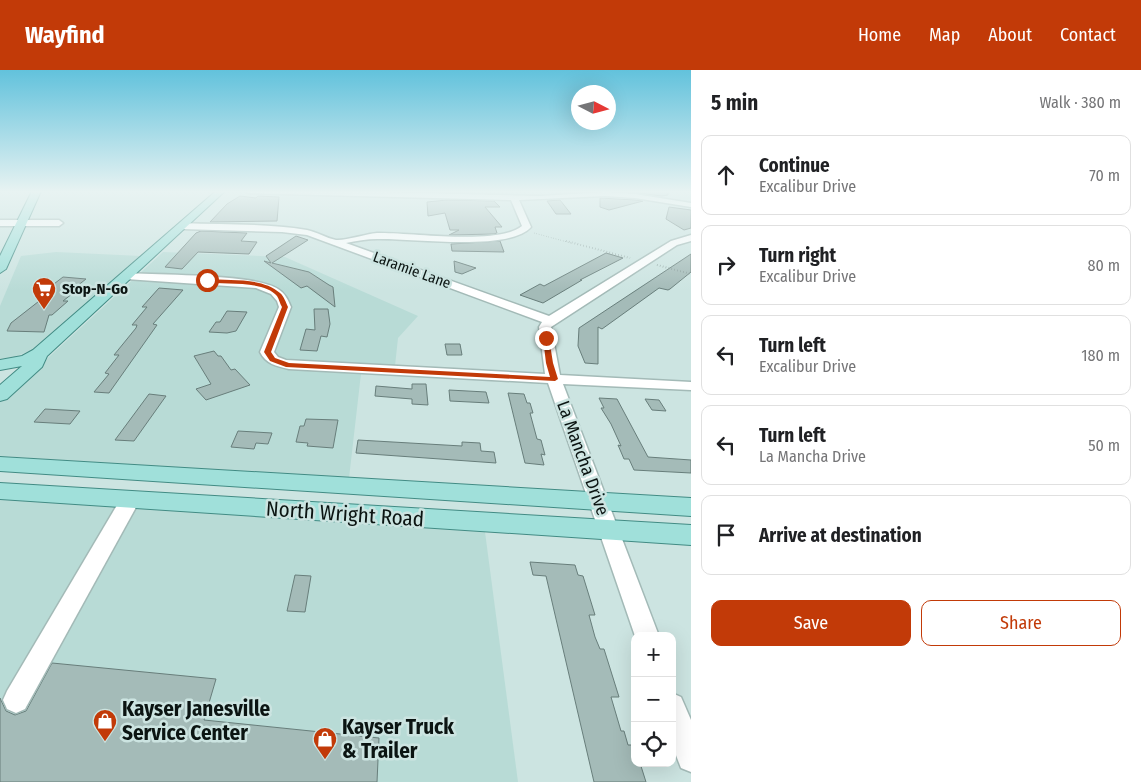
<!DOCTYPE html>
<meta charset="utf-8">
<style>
:root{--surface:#fff;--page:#f6f6f6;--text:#202124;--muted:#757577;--line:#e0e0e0;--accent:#c23a08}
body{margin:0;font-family:"Fira Sans Condensed",sans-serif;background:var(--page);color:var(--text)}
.controls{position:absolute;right:15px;bottom:15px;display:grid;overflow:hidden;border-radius:10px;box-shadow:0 5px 20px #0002}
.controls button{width:45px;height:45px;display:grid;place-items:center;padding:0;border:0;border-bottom:1px solid var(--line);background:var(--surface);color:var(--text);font:25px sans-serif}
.compass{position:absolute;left:571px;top:15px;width:45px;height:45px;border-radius:50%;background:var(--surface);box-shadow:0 5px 20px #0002;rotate:96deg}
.stop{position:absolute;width:15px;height:15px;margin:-11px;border:4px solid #c23a08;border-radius:50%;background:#fff}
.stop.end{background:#c23a08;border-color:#fff;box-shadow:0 1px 5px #0008}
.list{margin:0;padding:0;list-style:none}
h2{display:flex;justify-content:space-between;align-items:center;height:65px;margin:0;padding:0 20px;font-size:21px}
h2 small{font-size:16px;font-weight:400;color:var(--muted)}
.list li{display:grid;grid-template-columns:32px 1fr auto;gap:15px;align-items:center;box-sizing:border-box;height:80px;margin:0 10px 10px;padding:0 10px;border:1px solid var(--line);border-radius:10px}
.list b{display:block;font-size:19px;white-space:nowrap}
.list p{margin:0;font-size:16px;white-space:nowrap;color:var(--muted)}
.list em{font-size:16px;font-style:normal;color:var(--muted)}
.actions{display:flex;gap:10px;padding:15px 20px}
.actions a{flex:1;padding:11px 0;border:1px solid var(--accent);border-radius:10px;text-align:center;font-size:18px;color:var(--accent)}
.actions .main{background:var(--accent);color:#fff}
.icon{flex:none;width:28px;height:28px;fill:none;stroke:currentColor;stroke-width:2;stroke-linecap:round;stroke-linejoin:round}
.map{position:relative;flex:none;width:691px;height:712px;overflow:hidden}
header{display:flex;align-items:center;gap:30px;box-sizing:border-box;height:70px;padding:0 25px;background:var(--accent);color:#fff}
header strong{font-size:24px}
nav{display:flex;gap:28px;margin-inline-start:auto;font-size:18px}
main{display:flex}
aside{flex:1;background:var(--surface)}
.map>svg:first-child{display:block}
</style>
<header>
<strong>Wayfind</strong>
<nav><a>Home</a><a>Map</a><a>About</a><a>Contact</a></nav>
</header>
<main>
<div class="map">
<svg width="691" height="712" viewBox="0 0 691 712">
<rect width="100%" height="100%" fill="#cce4e1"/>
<!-- built -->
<g fill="#b8dbd6">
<polygon points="56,182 141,186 32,280 14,287 0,289 0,236 21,186"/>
<polygon points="163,182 285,187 418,246 398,268 395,296 362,295 349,408 0,386 0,332"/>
<polygon points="0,428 485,462 518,712 0,712"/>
</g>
<!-- building -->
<g fill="#a4bbb8" stroke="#687e7b">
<polygon points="619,121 668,121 668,125 662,126"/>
<polygon points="240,126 256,128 258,126 279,127 277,151 210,152 227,134"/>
<polygon points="600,128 635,130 643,131 609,140 600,137"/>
<polygon points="447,130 494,131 500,137 485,137 502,157 495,157 497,163 494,164 449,165 459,160 450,160 445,143 428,146 427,132"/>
<polygon points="560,130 571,144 556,144 547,131"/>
<polygon points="669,137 691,140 691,158 684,160 666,149"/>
<polygon points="201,161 247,163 241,171 257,172 249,184 198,182 182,199 165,197 196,163"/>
<polygon points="296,166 308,170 272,193 309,202 329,215 333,217 335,237 307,216 301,218 264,191 271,193 266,186"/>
<polygon points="500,171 504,182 452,181 451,174"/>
<polygon points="606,183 623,188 580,210 582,210 543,233 520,225 540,214 544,216"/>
<polygon points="691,184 691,202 670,219 668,220 659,218 602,259 598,257 598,294 585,293 578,276 579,258"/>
<polygon points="454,191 476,198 462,204 455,202"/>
<polygon points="63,207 86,209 72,220 77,220 63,231 68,231 52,245 49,245 44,262 7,261 11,253 43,228 40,227 45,224 43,223 46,220"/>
<polygon points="159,218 183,220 153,254 157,255 109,323 94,322 109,304 105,303 119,285 114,285 136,258 137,255 132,255 147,237 142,237"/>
<polygon points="314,239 328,239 330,254 327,267 321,266 317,281 300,280 306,259 315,260"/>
<polygon points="227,241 247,242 236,261 227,263 209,262 216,252 220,252"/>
<polygon points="445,274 460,274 462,285 447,285"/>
<polygon points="214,281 218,286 221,286 231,300 235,299 250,315 206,330 196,319 211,314 194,286"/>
<polygon points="412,314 426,314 428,335 412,334 412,329 375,326 376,316 412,319"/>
<polygon points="449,320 486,322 489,333 450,331"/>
<polygon points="508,323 524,324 527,333 530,333 533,343 530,343 537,369 541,370 545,385 541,384 544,395 525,393"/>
<polygon points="149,324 166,326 134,371 115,370"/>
<polygon points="599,328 617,329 648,387 691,390 691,403 634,400 629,389 624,389 618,375 621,376 611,354 601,338 604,338"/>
<polygon points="645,329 659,330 666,341 652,340"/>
<polygon points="45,339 80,341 70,354 34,352"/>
<polygon points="306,349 338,350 333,378 307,376 308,373 296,372 300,356 304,356"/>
<polygon points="238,361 272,363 268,374 256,373 254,379 231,377"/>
<polygon points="358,370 462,376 462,372 480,373 481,381 494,382 496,393 356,383"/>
<polygon points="530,492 575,495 578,505 583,506 595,545 589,545 595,567 600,579 604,579 619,627 611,627 621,661 624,661 628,675 635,675 635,693 640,693 646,712 594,712 546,506 533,505"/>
<polygon points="295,505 311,506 305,542 287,541"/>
<polygon points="52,593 216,609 204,650 379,668 377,712 0,712 0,628 6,641 15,645 26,641"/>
</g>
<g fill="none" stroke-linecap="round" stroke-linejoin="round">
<!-- minor casing -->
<g stroke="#a3bab7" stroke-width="3">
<g id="minor">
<path d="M244,121H343L540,126L605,122L635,124L691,133V137L635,128L605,126L519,130L531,157C509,182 411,168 377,169C367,169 356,171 346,173L549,246L671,171L691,165V171L677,175L551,257L560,305L691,312V320L563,314L659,566H635L548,313L289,299C276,296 266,294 260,282L279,237L277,231L271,224L256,218L126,209L121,206L126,203C157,205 256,204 278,219C285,223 288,230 291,237L274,282L278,287L286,290L545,304L539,257L542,252L307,165L282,162L182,159L178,156L182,153C223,155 266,153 307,160C317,162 326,168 336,170C345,171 365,164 377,163C410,162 498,176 522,156L511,130L248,123Z"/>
<polygon points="0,150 59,150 63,153 59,156 0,156"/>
<polygon points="130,423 137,425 140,430 25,639 16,643 7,639 3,630 7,621 123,425"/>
<polygon points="672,623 681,627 691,650 691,702 681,698 672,675"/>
</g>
</g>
<!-- major casing -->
<g stroke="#428b84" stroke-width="2">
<g id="major">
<polygon points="32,121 41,121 6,199 0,203 0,186"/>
<polygon points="216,121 225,121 47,286 42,297 7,329 0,331 0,315 22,296 0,300 0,290 22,286 33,280"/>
<polygon points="0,387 691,428 691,446 0,401"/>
<polygon points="0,413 691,455 691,475 0,429"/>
</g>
</g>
<!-- path-far1 -->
<polyline stroke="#7b8d8b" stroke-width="1" stroke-dasharray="0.5 2" stroke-linecap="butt" points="534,163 571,173"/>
<!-- path -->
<g stroke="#7b8d8b" stroke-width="2" stroke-dasharray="0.5 2.5" stroke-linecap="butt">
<polyline points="566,171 630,188"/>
<polyline points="657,195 691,204"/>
</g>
<!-- minor -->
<use href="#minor" fill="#fff" fill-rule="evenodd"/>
<!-- major -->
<use href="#major" fill="#a0e0da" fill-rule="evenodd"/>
</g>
<!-- sky -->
<linearGradient id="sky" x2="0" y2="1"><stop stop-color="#62c2dc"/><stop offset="0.55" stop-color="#e8f3f2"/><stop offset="1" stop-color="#e8f3f2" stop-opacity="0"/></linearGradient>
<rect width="691" height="221" fill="url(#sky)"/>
<!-- route -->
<path fill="#c23a08" d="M207,209C229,211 262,207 280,223C284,226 286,233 288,237L271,282L275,288L289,293L550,307L546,293L543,268L546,266L549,268L553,293L558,309L555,311L286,297L270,291L264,282L282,237C280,234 279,229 277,226C264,210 224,215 205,212Z"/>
<!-- icons -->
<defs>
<g id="supermarket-pin" transform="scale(1.25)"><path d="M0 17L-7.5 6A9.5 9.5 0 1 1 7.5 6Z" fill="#c23a08" stroke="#cce4e1"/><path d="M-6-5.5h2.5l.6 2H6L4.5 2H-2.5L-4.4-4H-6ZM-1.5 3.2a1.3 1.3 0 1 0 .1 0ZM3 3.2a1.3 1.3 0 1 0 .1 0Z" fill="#fff"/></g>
<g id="shop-pin" transform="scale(1.25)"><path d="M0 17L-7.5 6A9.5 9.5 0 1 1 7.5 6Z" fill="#c23a08" stroke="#cce4e1"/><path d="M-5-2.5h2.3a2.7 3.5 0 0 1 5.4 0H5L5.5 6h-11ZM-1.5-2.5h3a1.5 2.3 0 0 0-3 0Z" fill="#fff"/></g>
</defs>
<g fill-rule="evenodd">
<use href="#supermarket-pin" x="44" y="219"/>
<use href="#shop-pin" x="105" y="651"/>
<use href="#shop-pin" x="325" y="669"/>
</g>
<g text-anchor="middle" stroke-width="5" stroke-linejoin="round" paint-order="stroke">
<!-- far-street labels -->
<g font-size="15" fill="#0b1412" stroke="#cce4e1">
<text transform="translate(412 200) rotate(20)" y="5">Laramie Lane</text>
</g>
<!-- far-poi labels -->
<g font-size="15" font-weight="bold" fill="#0b1412" stroke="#cce4e1" text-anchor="start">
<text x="62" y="224">Stop-N-Go</text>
</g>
<!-- street labels -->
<g font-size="18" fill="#0b1412" stroke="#cce4e1">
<text transform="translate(583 388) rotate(70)" y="6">La Mancha Drive</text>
</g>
<!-- near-street labels -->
<g font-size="21" fill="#0b1412" stroke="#cce4e1">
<text transform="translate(345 444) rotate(4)" y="7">North Wright Road</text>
</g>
<!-- near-poi labels -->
<g font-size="21" font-weight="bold" fill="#0b1412" stroke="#cce4e1" text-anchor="start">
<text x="122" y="646">Kayser Janesville<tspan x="122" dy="24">Service Center</tspan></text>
<text x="342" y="664">Kayser Truck<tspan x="342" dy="24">&amp; Trailer</tspan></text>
</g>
</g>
</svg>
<div class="controls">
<button>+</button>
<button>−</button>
<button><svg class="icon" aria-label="locate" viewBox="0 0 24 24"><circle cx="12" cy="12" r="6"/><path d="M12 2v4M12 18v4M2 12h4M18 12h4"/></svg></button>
</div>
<svg class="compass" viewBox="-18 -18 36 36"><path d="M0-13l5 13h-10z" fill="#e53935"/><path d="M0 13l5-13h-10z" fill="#757577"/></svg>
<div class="stop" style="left:207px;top:210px"></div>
<div class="stop end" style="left:546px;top:268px"></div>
</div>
<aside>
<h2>5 min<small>Walk · 380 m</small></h2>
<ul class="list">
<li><svg class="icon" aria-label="ahead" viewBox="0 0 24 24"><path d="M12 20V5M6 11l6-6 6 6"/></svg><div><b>Continue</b><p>Excalibur Drive</p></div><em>70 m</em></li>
<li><svg class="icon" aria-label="right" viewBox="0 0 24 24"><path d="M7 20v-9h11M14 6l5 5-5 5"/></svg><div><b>Turn right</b><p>Excalibur Drive</p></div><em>80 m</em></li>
<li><svg class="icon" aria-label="left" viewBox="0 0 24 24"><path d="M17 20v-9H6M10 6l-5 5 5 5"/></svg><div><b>Turn left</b><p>Excalibur Drive</p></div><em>180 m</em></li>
<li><svg class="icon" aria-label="left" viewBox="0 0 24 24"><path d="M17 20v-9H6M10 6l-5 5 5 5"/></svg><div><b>Turn left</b><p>La Mancha Drive</p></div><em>50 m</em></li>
<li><svg class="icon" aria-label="arrive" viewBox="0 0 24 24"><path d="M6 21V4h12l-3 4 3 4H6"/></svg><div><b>Arrive at destination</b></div></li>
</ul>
<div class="actions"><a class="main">Save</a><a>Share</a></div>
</aside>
</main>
